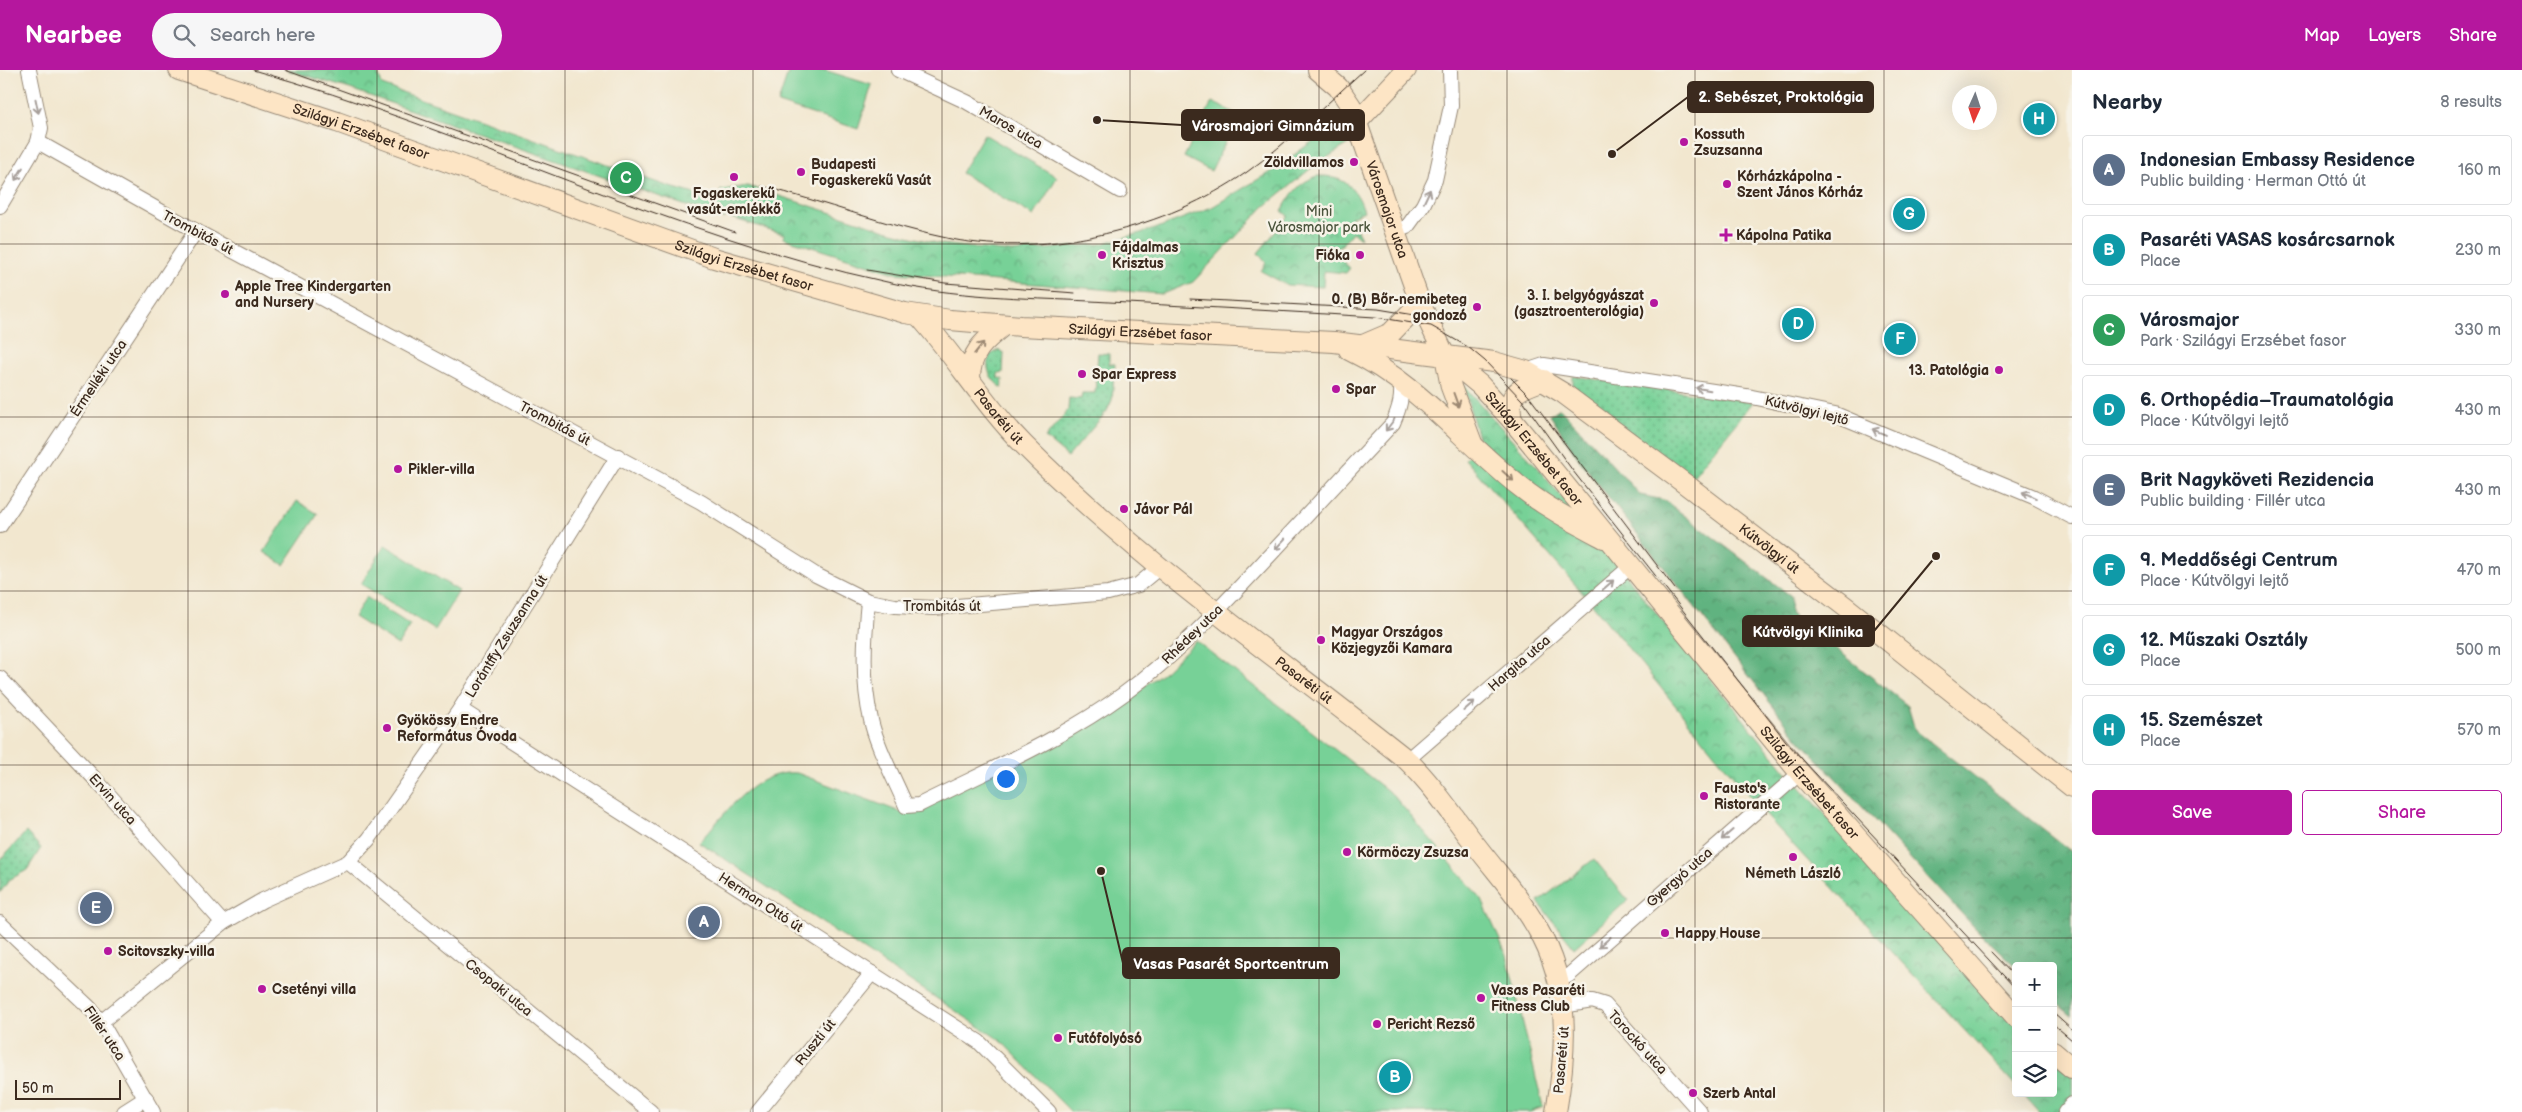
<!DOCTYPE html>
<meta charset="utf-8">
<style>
:root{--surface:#fff;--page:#f6f6f7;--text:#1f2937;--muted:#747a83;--line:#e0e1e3;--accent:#b5179e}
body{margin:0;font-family:"Balsamiq Sans",sans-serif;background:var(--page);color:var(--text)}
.controls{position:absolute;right:15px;bottom:15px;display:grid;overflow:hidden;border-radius:5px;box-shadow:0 5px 20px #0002}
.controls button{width:45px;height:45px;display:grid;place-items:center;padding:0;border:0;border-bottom:1px solid var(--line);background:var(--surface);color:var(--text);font:25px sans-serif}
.compass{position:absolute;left:1952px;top:15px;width:45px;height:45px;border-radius:50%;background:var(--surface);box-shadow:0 5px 20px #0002;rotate:183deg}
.scale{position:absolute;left:15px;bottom:12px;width:106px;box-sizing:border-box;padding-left:5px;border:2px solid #3b2a1e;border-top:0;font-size:14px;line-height:18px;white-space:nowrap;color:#3b2a1e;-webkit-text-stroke:4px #f7f3e8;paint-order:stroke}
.you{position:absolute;left:1005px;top:708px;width:18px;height:18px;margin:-12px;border:4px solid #fff;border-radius:50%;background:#1a73e8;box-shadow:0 0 0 8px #1a73e833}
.badge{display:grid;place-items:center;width:32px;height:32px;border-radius:50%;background:var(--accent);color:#fff;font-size:16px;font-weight:700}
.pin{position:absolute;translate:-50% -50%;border:2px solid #fff;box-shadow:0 1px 5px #0006}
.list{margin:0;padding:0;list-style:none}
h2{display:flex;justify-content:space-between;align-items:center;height:65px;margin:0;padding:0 20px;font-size:21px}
h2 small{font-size:16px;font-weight:400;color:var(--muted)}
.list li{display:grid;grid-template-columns:32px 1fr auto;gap:15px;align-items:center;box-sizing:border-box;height:70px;margin:0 10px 10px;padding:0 10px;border:1px solid var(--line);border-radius:5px}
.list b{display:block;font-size:19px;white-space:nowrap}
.list p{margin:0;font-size:16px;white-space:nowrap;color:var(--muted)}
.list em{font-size:16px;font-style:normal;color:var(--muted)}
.actions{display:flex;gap:10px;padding:15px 20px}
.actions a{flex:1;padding:11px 0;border:1px solid var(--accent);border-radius:5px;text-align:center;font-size:18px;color:var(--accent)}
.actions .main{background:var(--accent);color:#fff}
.icon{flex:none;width:28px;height:28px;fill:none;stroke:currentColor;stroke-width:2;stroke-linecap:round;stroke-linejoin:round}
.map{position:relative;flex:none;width:2072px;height:1042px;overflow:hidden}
header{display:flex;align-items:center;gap:30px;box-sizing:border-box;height:70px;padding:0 25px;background:var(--accent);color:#fff}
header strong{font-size:24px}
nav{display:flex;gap:28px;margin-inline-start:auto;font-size:18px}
.search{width:350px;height:45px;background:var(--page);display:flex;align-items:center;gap:12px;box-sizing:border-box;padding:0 18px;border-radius:28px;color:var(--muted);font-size:19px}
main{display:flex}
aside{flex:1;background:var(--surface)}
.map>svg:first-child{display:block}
</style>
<header>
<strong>Nearbee</strong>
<div class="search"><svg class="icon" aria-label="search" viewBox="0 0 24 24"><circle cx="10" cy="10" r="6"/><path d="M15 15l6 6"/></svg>Search here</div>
<nav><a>Map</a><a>Layers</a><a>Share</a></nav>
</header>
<main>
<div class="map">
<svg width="2072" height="1042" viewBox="0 0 2072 1042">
<defs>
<pattern id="grass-dots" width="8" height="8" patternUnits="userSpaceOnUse" patternTransform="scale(1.25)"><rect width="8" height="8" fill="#77d197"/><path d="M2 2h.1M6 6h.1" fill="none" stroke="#63aa7b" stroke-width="1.8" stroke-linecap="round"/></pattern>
<pattern id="forest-crowns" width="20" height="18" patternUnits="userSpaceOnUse" patternTransform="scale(1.25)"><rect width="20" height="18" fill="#61b380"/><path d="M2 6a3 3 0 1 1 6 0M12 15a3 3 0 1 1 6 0" fill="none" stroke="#519268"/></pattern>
<pattern id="park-crowns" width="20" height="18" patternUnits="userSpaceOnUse" patternTransform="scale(1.25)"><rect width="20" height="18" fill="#77d197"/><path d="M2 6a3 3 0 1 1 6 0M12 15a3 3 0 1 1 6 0" fill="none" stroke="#63aa7b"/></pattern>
</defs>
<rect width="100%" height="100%" fill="#f7f3e8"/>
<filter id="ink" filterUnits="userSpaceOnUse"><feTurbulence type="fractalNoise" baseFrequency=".02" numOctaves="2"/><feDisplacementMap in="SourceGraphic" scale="10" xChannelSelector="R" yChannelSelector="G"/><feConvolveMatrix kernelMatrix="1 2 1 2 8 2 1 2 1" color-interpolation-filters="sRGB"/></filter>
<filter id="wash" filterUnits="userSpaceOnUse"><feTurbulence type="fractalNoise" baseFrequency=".0096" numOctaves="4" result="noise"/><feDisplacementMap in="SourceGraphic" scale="20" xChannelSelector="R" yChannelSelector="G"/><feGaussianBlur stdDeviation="1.12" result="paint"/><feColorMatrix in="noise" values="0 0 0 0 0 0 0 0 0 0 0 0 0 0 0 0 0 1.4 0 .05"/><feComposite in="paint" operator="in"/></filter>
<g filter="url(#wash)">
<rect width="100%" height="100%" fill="#f2e7cf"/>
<!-- grass -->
<g fill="url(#grass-dots)" stroke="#597e5a">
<path d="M999,280L1004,283L1003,303H998V308L1003,309L1002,318C991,310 984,298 990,285Z"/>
<polygon points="1098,283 1109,284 1109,294 1115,294 1112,330 1107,341 1068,387 1045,368 1068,340 1069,328 1081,329 1082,323 1095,323"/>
<polygon points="1573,306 1753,332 1691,409 1608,346 1573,316"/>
<polygon points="26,762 41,778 27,800 9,810 0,823 0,790"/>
</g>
<!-- forest -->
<polygon fill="url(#forest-crowns)" stroke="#4e6e4f" points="1560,338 1640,425 1664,430 1791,526 1790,542 1908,636 1915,660 2072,782 2072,946 2053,930 2053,896 2016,897 1976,859 1797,667 1580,391 1550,345"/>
<!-- park -->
<g fill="url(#park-crowns)" stroke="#597e5a">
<polygon points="287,0 377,0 382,15 664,115 718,131 721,120 748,116 892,162 940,174 1012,182 1100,174 1155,159 1212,137 1272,101 1343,49 1352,72 1315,95 1264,137 1193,212 1163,224 895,203 783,168 784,164 725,146 724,149 350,19"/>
<path d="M1318,106C1343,105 1357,118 1364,141L1351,147L1361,168L1352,162L1335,183L1350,198L1346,203L1324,201L1323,217L1287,215L1261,201L1266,193L1258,183L1288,146L1282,141C1290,125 1300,111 1318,106Z"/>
<polygon points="1463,315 1536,396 1785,700 2016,956 2016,1016 1761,740 1593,535 1465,389 1480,374"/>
<polygon points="2053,988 2072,1004 2072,1042 2039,1042 2022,1023 2053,1023"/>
</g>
<!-- garden -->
<g fill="#77d197" stroke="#597e5a">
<polygon points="789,0 824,0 872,15 858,59 778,33"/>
<polygon points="1212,32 1239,45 1211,101 1184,87"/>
<polygon points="984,64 1057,107 1034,146 961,103"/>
<polygon points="297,431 318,444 284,495 264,482"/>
<polygon points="385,475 459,521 435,560 361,514"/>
<polygon points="366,527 410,555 398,575 354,547"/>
<path d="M1196,571L1393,725L1482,830L1507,886L1543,1037L1530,1042H1071L1000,970L699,772C726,744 754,699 797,703L903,743L916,742L1128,628L1165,601Z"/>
<polygon points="1594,789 1628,830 1574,878 1538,832"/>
</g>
</g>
<g filter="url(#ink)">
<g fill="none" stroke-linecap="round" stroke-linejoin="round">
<!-- street casing -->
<g stroke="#968876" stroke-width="16">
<g id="street">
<polyline points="898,0 967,32 1120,121"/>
<polyline points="38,72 196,161 701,432 816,505 868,531 895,536 934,538 1108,523 1138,515 1161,496"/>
<polyline points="0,136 38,72 41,58 29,0"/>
<polyline points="1396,161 1407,157 1423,135 1435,110 1451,36 1450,0"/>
<polyline points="1526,301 1544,295 1752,327 1835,344 2034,427 2072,447"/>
<polyline points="0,456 196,161"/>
<path d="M868,531C864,571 862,611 871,650C876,675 896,712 906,736L919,735C989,700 1061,670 1125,623C1179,583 1224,534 1270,485C1311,441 1352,397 1393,353C1400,337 1403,326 1400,309"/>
<polyline points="0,608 95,709 223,853"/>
<polyline points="460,639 979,972 1049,1042"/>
<polyline points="1407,690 1630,497"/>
<polyline points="348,792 651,1042"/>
<polyline points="0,853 89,937 101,952 153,1042"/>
<polyline points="1558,909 1568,906 1800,703"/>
<polyline points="1563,936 1592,931 1605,935 1700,1042"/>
<polyline points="101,952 223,853 263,830 348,792 369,769 460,639 618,386"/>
<polyline points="124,1042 146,1028"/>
<polyline points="758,1042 872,903"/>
<polyline points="2065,1042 2072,1034"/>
</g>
</g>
<!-- secondary casing -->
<g stroke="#968876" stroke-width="22">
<g id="secondary">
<path id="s1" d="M179,0L337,52L714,188L905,243L950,250L1021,256L1334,272L1494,292L1526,301L1563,323L1684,413L1847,538L2072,717"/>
<path id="s2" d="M1318,0L1338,17L1351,36L1420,233L1445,286L1451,317L1472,373"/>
<polyline points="1357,52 1406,0"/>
<path id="s3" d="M919,246C956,287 985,336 1024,375C1140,492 1278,587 1407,690C1434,716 1455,749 1478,778C1498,804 1521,829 1537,858C1571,915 1567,979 1556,1042"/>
<polyline points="1363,275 1391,263 1420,233"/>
<path d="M1349,280C1419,314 1460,369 1519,416C1545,437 1574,452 1604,468"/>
<path id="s4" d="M1445,286L1480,315L1512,350L1800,703L2016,947"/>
<path d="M970,309C970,282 984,271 1004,255"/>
<path d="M1512,350C1506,321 1520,319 1544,310"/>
<polyline points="2053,982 2072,998"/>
</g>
</g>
<!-- street -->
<use href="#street" stroke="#fff" stroke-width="14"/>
<!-- secondary -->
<use href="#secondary" stroke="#fde5c5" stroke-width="20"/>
<!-- tram -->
<g stroke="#3b2a1e" stroke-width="1">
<path d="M253,0C468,60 668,165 887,212C953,227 1023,228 1090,231C1185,236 1280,241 1375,247L1431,256L1468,277L1485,291L1522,330L1573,401L1789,675L2016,919"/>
<polyline points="285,0 735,162"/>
<path d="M762,116C825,132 887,156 951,169C1048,188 1167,158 1247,102C1289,72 1326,34 1364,0"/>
<polyline points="867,200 945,213 1075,223"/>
<polyline points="1190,229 1378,239 1427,247 1443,254"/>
<polyline points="1511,308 1528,325 1675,519"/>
<polyline points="1991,882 2016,908"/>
<polyline points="2053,943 2072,960"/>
<polyline points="2053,954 2072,970"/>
</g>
</g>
<!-- one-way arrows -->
<defs><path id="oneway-shaft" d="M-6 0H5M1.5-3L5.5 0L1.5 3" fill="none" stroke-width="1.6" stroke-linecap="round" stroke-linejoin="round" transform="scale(1.25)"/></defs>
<g stroke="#a79f9a">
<use href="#oneway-shaft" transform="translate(37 36) rotate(78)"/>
<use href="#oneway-shaft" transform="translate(19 104) rotate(121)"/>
<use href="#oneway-shaft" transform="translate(1427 126) rotate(-65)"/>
<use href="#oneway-shaft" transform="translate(1703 319) rotate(-171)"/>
<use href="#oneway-shaft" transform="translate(1390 355) rotate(127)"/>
<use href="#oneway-shaft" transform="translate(1879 362) rotate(-157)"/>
<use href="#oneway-shaft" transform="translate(2029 425) rotate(-156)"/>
<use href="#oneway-shaft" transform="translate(1280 474) rotate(133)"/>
<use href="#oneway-shaft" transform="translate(1608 515) rotate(-41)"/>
<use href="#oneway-shaft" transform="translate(1469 636) rotate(-41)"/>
<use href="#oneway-shaft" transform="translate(1727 765) rotate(139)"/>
<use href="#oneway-shaft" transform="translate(1605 872) rotate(139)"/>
</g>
<g stroke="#9c8872">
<use href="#oneway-shaft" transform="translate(979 278) rotate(-51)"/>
<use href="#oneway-shaft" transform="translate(1456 330) rotate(70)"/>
<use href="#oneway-shaft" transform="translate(1508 406) rotate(42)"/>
</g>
</g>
<!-- grid -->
<path fill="none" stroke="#3b2a1e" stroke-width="1" stroke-opacity="0.55" d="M188,0V1042M377,0V1042M565,0V1042M753,0V1042M942,0V1042M1130,0V1042M1319,0V1042M1507,0V1042M1695,0V1042M1884,0V1042M0,174H2072M0,347H2072M0,521H2072M0,695H2072M0,868H2072"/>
<!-- markers -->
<g fill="#b5179e" stroke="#f7f3e8" stroke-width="2">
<circle cx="1684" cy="72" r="5"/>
<circle cx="1354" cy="92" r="5"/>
<circle cx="801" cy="102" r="5"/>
<circle cx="734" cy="107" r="5"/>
<circle cx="1727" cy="114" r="5"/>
<path d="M1723.5 157.5h5v5h5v5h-5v5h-5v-5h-5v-5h5z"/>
<circle cx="1102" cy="185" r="5"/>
<circle cx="1360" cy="185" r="5"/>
<circle cx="225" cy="224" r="5"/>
<circle cx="1654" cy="233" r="5"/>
<circle cx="1477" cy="237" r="5"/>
<circle cx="1999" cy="300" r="5"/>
<circle cx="1082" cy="304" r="5"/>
<circle cx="1336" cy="319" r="5"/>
<circle cx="398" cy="399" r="5"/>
<circle cx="1124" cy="439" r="5"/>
<circle cx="1321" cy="570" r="5"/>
<circle cx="387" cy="658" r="5"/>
<circle cx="1704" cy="726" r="5"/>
<circle cx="1347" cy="782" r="5"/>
<circle cx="1793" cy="787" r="5"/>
<circle cx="1665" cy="863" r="5"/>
<circle cx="108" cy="881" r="5"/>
<circle cx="262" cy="919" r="5"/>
<circle cx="1481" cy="928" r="5"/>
<circle cx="1377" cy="954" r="5"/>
<circle cx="1058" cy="968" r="5"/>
<circle cx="1693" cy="1023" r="5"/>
</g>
<g text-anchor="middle" stroke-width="5" stroke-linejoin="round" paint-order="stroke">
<!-- street labels -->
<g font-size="14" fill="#3b2a1e" stroke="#f7f3e8">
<text transform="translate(1011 57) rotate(30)" y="5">Maros utca</text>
<text dy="5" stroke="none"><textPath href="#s1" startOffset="192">Szilágyi Erzsébet fasor</textPath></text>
<text dy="5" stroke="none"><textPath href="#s2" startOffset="159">Városmajor utca</textPath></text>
<text transform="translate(198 162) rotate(28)" y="5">Trombitás út</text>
<text dy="5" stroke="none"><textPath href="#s1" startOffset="598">Szilágyi Erzsébet fasor</textPath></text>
<text dy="5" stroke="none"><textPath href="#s1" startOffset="1002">Szilágyi Erzsébet fasor</textPath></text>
<text transform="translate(98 308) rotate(-56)" y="5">Érmelléki utca</text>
<text transform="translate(1807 340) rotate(14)" y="5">Kútvölgyi lejtő</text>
<text dy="5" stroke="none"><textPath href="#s3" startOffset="128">Pasaréti út</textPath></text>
<text transform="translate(555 353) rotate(28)" y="5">Trombitás út</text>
<text dy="5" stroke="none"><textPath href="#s4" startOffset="129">Szilágyi Erzsébet fasor</textPath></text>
<text dy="5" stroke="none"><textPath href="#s1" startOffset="1692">Kútvölgyi út</textPath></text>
<text x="942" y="541">Trombitás út</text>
<text transform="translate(1192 564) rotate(-44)" y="5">Rhédey utca</text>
<text transform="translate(506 566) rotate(-58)" y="5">Lorántffy Zsuzsanna út</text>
<text transform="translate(1519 593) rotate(-41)" y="5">Hargita utca</text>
<text dy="5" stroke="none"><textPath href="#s3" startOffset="532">Pasaréti út</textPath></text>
<text dy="5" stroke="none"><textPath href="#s4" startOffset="562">Szilágyi Erzsébet fasor</textPath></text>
<text transform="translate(113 729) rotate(48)" y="5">Ervin utca</text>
<text transform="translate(1679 807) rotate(-41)" y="5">Gyergyó utca</text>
<text transform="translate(761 832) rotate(33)" y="5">Herman Ottó út</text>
<text transform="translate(499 917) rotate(39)" y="5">Csopaki utca</text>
<text transform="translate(105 963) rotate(56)" y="5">Fillér utca</text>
<text transform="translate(815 972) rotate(-51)" y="5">Ruszti út</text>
<text transform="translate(1638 972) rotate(48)" y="5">Torockó utca</text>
<text transform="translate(1561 990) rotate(-85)" y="5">Pasaréti út</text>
</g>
<!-- poi labels -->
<g font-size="14" font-weight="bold" fill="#3b2a1e" stroke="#f7f3e8" text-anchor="start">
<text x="1694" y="69">Kossuth<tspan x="1694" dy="16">Zsuzsanna</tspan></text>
<text x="1344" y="97" text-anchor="end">Zöldvillamos</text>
<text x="811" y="99">Budapesti<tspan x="811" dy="16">Fogaskerekű Vasút</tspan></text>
<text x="1737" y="111">Kórházkápolna -<tspan x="1737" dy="16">Szent János Kórház</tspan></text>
<text x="734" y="128" text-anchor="middle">Fogaskerekű<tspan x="734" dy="16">vasút-emlékkő</tspan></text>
<text x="1736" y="170">Kápolna Patika</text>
<text x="1112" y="182">Fájdalmas<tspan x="1112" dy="16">Krisztus</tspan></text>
<text x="1350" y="190" text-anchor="end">Fióka</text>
<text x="235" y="221">Apple Tree Kindergarten<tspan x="235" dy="16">and Nursery</tspan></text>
<text x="1644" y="230" text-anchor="end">3. I. belgyógyászat<tspan x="1644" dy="16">(gasztroenterológia)</tspan></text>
<text x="1467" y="234" text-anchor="end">0. (B) Bőr-nemibeteg<tspan x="1467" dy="16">gondozó</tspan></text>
<text x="1989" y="305" text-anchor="end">13. Patológia</text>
<text x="1092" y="309">Spar Express</text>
<text x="1346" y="324">Spar</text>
<text x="408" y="404">Pikler-villa</text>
<text x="1134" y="444">Jávor Pál</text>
<text x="1331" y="567">Magyar Országos<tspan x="1331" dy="16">Közjegyzői Kamara</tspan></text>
<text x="397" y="655">Gyökössy Endre<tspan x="397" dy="16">Református Óvoda</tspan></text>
<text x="1714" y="723">Fausto's<tspan x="1714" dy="16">Ristorante</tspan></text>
<text x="1357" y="787">Körmöczy Zsuzsa</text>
<text x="1793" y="808" text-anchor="middle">Németh László</text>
<text x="1675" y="868">Happy House</text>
<text x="118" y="886">Scitovszky-villa</text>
<text x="272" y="924">Csetényi villa</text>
<text x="1491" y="925">Vasas Pasaréti<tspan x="1491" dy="16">Fitness Club</tspan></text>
<text x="1387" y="959">Pericht Rezső</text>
<text x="1068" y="973">Futófolyósó</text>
<text x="1703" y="1028">Szerb Antal</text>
</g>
<!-- park labels -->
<g font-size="14" fill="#4a543c" stroke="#f7f3e8">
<text x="1319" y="146">Mini<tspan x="1319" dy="16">Városmajor park</tspan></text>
</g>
</g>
<!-- callouts -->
<path fill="none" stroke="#3b2a1e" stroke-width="2" d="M1612 84L1688 27M1097 50L1182 55M1936 486L1874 561M1101 801L1123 893"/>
<g fill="#3b2a1e" stroke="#f7f3e8" stroke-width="2">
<circle cx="1612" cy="84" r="5"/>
<circle cx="1097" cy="50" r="5"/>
<circle cx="1936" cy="486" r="5"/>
<circle cx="1101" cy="801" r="5"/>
</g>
<g fill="#3b2a1e" stroke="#3b2a1e" stroke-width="2">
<rect x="1688" y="12" width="185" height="30" rx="5"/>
<rect x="1182" y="40" width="182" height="30" rx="5"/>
<rect x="1743" y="546" width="131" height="30" rx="5"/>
<rect x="1123" y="878" width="216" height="30" rx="5"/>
</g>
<g font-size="15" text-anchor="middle" font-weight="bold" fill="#fff">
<text x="1781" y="32">2. Sebészet, Proktológia</text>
<text x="1273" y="61">Városmajori Gimnázium</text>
<text x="1808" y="567">Kútvölgyi Klinika</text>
<text x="1231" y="899">Vasas Pasarét Sportcentrum</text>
</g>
</svg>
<div class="controls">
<button>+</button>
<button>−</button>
<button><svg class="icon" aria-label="layers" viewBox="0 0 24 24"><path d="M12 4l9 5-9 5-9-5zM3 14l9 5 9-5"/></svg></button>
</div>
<svg class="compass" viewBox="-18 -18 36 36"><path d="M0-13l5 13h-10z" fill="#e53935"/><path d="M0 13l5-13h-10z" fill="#747a83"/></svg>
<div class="scale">50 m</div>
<div class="you"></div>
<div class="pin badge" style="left:704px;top:852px;background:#5c6f8a">A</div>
<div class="pin badge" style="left:1395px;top:1007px;background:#0f9aa8">B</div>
<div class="pin badge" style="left:626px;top:108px;background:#2e9e5b">C</div>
<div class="pin badge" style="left:1798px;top:254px;background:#0f9aa8">D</div>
<div class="pin badge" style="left:96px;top:838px;background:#5c6f8a">E</div>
<div class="pin badge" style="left:1900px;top:269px;background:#0f9aa8">F</div>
<div class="pin badge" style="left:1909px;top:144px;background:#0f9aa8">G</div>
<div class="pin badge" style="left:2039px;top:49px;background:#0f9aa8">H</div>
</div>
<aside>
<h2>Nearby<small>8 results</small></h2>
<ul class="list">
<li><span class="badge" style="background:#5c6f8a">A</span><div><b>Indonesian Embassy Residence</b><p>Public building · Herman Ottó út</p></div><em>160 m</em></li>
<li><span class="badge" style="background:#0f9aa8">B</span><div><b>Pasaréti VASAS kosárcsarnok</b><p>Place</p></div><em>230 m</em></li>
<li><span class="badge" style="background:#2e9e5b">C</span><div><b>Városmajor</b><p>Park · Szilágyi Erzsébet fasor</p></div><em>330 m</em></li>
<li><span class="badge" style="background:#0f9aa8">D</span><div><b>6. Orthopédia–Traumatológia</b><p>Place · Kútvölgyi lejtő</p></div><em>430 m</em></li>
<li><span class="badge" style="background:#5c6f8a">E</span><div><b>Brit Nagyköveti Rezidencia</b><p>Public building · Fillér utca</p></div><em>430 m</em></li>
<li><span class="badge" style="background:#0f9aa8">F</span><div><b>9. Meddőségi Centrum</b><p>Place · Kútvölgyi lejtő</p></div><em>470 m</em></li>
<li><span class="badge" style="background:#0f9aa8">G</span><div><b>12. Műszaki Osztály</b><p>Place</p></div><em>500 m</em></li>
<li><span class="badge" style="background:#0f9aa8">H</span><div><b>15. Szemészet</b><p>Place</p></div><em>570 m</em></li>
</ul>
<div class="actions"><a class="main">Save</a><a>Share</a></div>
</aside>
</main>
